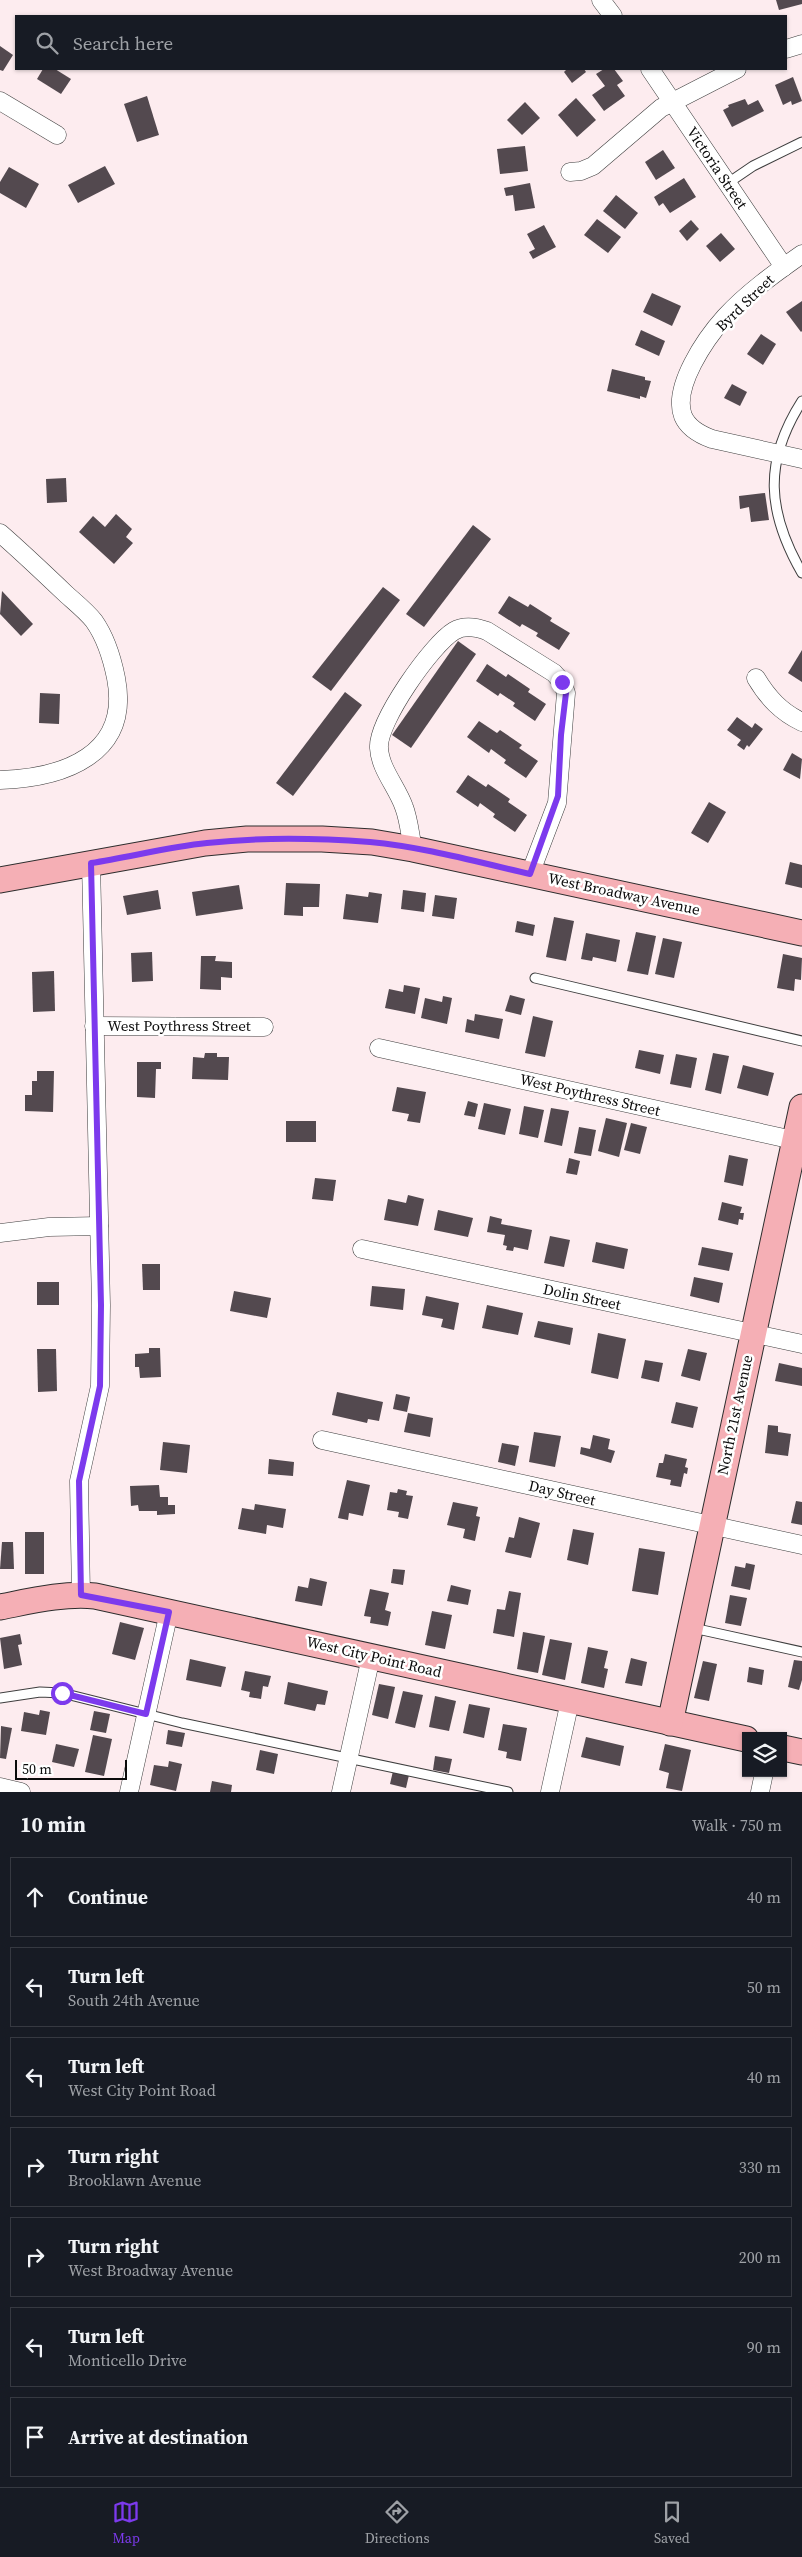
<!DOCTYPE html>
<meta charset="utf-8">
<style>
:root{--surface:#171b24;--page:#20242c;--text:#f1f3f6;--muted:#9ea1a6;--line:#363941;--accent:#7c3aed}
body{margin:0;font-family:"Source Serif 4",serif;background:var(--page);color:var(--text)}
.controls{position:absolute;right:15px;bottom:15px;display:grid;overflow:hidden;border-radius:0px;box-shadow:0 1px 4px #0004}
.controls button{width:45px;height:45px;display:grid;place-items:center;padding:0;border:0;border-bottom:1px solid var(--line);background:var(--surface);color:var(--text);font:25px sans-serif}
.scale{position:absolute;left:15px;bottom:12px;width:112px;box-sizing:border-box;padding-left:5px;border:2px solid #0b0b0b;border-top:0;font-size:14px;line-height:18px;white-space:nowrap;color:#0b0b0b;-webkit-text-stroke:4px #fff;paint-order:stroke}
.stop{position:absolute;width:15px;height:15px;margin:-11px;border:4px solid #7c3aed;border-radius:50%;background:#fff}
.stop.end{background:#7c3aed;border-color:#fff;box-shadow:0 1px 5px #0008}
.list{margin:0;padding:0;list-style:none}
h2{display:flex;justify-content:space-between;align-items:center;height:65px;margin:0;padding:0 20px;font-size:21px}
h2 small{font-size:16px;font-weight:400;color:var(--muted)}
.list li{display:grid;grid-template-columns:32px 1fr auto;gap:15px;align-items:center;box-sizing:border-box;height:80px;margin:0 10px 10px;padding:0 10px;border:1px solid var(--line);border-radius:0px}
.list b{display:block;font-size:19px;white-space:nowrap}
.list p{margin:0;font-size:16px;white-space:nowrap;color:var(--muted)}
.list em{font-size:16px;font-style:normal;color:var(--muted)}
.icon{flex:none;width:28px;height:28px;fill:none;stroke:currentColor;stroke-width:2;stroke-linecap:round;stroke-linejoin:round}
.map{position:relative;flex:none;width:802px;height:1792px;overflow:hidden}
.search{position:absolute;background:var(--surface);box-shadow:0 1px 4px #0004;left:15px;right:15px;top:15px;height:55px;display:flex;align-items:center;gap:12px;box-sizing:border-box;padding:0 18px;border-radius:0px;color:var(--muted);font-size:19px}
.sheet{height:695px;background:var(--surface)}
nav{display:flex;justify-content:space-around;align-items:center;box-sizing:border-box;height:70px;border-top:1px solid var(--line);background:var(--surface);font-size:14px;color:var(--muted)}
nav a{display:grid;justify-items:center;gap:2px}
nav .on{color:var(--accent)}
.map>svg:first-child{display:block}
</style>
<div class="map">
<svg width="802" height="1792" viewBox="0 0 802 1792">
<rect width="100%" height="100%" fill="#fdecef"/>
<!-- building -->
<g fill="#53494f">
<polygon points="776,0 802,0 802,4 779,10"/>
<polygon points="0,46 13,55 3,71 0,70"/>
<polygon points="43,69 55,69 71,79 61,94 37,79"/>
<polygon points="567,69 584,69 586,72 572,83 564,72"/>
<polygon points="604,69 614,69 623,81 617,85 625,96 604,111 592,95 605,86 596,74"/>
<polygon points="793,77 802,101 792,105 791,101 783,105 775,85"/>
<polygon points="147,96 159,135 137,142 124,104"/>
<polygon points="576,98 596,120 577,137 558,115"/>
<polygon points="745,99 748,105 758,100 764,111 732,127 723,110 729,107 728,105"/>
<polygon points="525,102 540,118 522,135 507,120"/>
<polygon points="525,146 528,171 500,174 497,149"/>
<polygon points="663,150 675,168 656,180 645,162"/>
<polygon points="105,166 115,184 78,203 68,185"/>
<polygon points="9,167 39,184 26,208 0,193 0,182"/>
<polygon points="684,178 696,197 670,213 663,203 659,206 654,197"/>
<polygon points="530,183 535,208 515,211 513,195 506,196 504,188"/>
<polygon points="616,195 638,213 625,229 603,211"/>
<polygon points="597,219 621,237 608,253 584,235"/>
<polygon points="691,220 699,229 687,241 679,231"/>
<polygon points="544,225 556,247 533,259 529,252 535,249 527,234"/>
<polygon points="721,233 735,249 720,262 706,246"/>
<polygon points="652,293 681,306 672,326 643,312"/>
<polygon points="802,301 802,331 801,332 786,312"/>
<polygon points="641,330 665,341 659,356 635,345"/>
<polygon points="761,334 776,344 763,365 747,354"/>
<polygon points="612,369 645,377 645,380 651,381 646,398 640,396 640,399 607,391"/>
<polygon points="732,384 747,392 740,406 724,398"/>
<polygon points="66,478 67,502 47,503 46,479"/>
<polygon points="765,493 769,520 751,522 749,507 740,509 739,496"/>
<polygon points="116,514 132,529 126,537 133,543 114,564 79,532 93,516 105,527"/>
<polygon points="473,525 491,539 424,627 406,614"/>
<polygon points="383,587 400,600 331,691 312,677"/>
<polygon points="2,591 33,624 21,636 0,614"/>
<polygon points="509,596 528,607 530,604 552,618 550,621 570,633 559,650 536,636 538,633 522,624 520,627 498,613"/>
<polygon points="458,641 476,654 411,748 392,735"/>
<polygon points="802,650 802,682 788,673"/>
<polygon points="487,664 506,677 508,674 530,689 528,692 546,704 535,721 513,706 515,703 500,693 498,696 476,681"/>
<polygon points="345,692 362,705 293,796 276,783"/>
<polygon points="40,693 60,694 59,724 39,723"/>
<polygon points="737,717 752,728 755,723 763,729 749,747 747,745 744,750 737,745 741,740 727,730"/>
<polygon points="479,721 497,733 500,730 522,745 519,748 538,761 526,778 504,763 506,760 491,749 489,753 467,737"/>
<polygon points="792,753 802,759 800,779 783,770"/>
<polygon points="468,775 486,787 488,784 510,799 508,802 527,815 515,832 493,817 495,814 480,803 478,807 456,792"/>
<polygon points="709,802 726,812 708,843 691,833"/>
<polygon points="790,862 802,865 802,888 785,884"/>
<polygon points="286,883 320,884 319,907 303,907 303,916 284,915"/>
<polygon points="239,885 243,909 196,916 192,892"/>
<polygon points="158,890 161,909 127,915 123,896"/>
<polygon points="403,890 426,893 424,912 401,909"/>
<polygon points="369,892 382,894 378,923 343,919 346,894 368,897"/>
<polygon points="435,895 457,898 454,919 432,916"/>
<polygon points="554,917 574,921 566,961 546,957"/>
<polygon points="517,921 535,925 533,936 515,932"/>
<polygon points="636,932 656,936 648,975 627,971"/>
<polygon points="586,933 620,940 616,962 593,957 592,961 581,959"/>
<polygon points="663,938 682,942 674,978 655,974"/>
<polygon points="152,952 153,981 132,982 131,953"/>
<polygon points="783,954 802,958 801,980 795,979 794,991 777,988"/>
<polygon points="201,956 216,956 215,961 232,962 232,978 221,977 221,990 200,989"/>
<polygon points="54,971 55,1011 33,1012 32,972"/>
<polygon points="404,985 420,988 415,1014 385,1008 389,989 403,992"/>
<polygon points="510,995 525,999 521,1015 505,1011"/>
<polygon points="443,996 452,998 447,1024 421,1018 425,998 442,1002"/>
<polygon points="475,1014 503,1019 499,1039 465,1032 467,1019 474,1021"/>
<polygon points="533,1016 553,1021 545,1057 525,1053"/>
<polygon points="639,1050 664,1055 660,1074 635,1068"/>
<polygon points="205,1053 217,1053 217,1057 229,1057 228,1080 192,1079 193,1057 204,1058"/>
<polygon points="713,1053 729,1056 721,1094 705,1090"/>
<polygon points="676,1054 697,1058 691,1088 670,1084"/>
<polygon points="137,1062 161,1062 161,1069 156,1069 155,1098 137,1097"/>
<polygon points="743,1065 774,1073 768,1096 737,1088"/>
<polygon points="37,1071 54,1071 53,1112 25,1111 25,1095 32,1095 32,1081 37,1081"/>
<polygon points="397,1087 426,1092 420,1123 407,1121 409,1114 392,1111"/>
<polygon points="468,1101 478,1104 475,1117 464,1115"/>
<polygon points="484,1103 511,1109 505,1135 478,1129"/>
<polygon points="524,1106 544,1110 538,1138 519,1134"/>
<polygon points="551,1108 569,1111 562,1146 544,1142"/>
<polygon points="606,1118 627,1123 619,1157 598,1151"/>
<rect x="286" y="1121" width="30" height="21"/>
<polygon points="631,1123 647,1127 640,1154 624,1150"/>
<polygon points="579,1127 596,1130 591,1156 574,1153"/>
<polygon points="729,1155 748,1159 743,1186 724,1182"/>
<polygon points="569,1158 580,1161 577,1175 566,1173"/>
<polygon points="315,1178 336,1180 333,1201 312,1199"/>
<polygon points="408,1195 424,1199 418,1226 384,1220 388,1199 406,1203"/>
<polygon points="722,1202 742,1207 740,1213 744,1213 743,1220 739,1219 738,1225 718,1220"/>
<polygon points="438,1210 473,1218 468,1237 434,1230"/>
<polygon points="490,1216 502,1219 501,1224 532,1230 528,1250 514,1247 513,1251 506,1250 507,1246 503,1245 505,1235 487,1232"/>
<polygon points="550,1236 570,1240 564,1267 544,1263"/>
<polygon points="596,1242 628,1249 624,1269 592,1262"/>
<polygon points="702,1247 733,1253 729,1271 698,1265"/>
<polygon points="142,1264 160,1264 160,1290 143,1290"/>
<polygon points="694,1277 723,1283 719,1303 690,1296"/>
<rect x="37" y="1282" width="22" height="23"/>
<polygon points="372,1286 405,1289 403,1310 370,1306"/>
<polygon points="234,1291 271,1298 267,1318 230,1311"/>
<polygon points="426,1296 459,1303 454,1330 441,1327 443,1319 422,1315"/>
<polygon points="487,1305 523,1313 518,1335 482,1328"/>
<polygon points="538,1321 573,1328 570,1345 534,1337"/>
<polygon points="598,1333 626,1339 618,1379 591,1373"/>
<polygon points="149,1348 160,1348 161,1377 140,1378 139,1367 135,1367 135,1354 149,1353"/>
<polygon points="37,1349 56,1349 57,1391 38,1392"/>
<polygon points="688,1349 707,1353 700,1381 681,1376"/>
<polygon points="645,1360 663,1363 659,1382 641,1378"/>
<polygon points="779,1363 802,1368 802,1386 775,1381"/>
<polygon points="337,1392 383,1402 379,1421 368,1419 367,1423 332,1415"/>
<polygon points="396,1394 410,1397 407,1412 393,1409"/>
<polygon points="676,1402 698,1407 693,1428 671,1423"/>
<polygon points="408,1413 433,1418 430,1437 404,1432"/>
<polygon points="768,1425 778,1426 778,1432 791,1434 788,1456 765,1453"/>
<polygon points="534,1432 561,1436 555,1467 529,1462"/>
<polygon points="593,1435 610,1439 608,1449 615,1451 611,1463 580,1454 581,1447 590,1449"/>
<polygon points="163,1442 190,1445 187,1473 160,1470"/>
<polygon points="502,1443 519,1446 515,1466 498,1462"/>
<polygon points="665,1454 687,1459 685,1467 688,1468 687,1474 684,1473 681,1487 670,1485 671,1480 656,1477 659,1463 663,1463"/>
<polygon points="269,1459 294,1462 293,1476 268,1474"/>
<polygon points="347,1480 370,1485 363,1516 349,1513 348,1520 338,1518"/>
<polygon points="159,1485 160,1497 168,1497 168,1505 175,1505 175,1514 157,1515 157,1511 139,1511 138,1505 131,1506 130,1486"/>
<polygon points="398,1489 407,1491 406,1495 413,1496 408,1519 398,1517 399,1512 387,1510 390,1492 397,1493"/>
<polygon points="796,1501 802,1502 802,1525 791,1523"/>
<polygon points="453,1502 478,1507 476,1516 480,1517 475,1541 463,1538 465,1529 447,1525"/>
<polygon points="255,1504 286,1509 283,1528 267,1525 266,1534 238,1529 242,1508 254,1510"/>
<polygon points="519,1517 540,1523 531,1558 505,1552 509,1537 514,1538"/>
<polygon points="573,1529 594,1533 588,1565 567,1560"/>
<rect x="25" y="1532" width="19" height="42"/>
<polygon points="2,1542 13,1542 14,1569 0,1569"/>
<polygon points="639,1548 665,1552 658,1595 632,1591"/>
<polygon points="746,1563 755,1565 750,1590 731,1586 735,1566 745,1568"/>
<polygon points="393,1569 405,1570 403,1585 391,1583"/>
<polygon points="310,1578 327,1582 322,1606 295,1601 298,1586 308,1588"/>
<polygon points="451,1585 471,1590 468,1605 447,1601"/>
<polygon points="370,1589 389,1593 385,1610 391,1612 388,1626 370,1623 371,1617 364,1616"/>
<polygon points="509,1591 521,1593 514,1637 493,1633 497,1609 505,1610"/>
<polygon points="730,1595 747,1598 741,1626 725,1623"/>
<polygon points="432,1611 452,1615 445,1649 425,1645"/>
<polygon points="120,1622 144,1628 135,1660 112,1654"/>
<polygon points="523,1632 545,1636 538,1673 517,1669"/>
<polygon points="20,1634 22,1644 18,1645 22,1665 4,1669 0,1638"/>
<polygon points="550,1639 572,1643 565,1680 542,1675"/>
<polygon points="588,1647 608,1651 604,1668 608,1669 604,1688 581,1683"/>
<polygon points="631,1658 647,1662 642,1686 625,1683"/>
<polygon points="190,1659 226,1667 221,1687 186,1680"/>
<polygon points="794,1660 802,1661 802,1680 799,1690 788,1687"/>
<polygon points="703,1661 717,1664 709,1701 694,1698"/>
<polygon points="749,1667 764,1670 762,1685 747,1682"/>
<polygon points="245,1671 271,1676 268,1687 263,1686 261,1699 249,1697 250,1692 241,1690"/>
<polygon points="288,1682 328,1691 325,1705 317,1704 315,1711 284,1704"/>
<polygon points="379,1684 395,1687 388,1719 372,1715"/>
<polygon points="403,1691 423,1695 415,1728 395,1723"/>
<polygon points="435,1696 456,1701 449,1731 429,1727"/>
<polygon points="469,1704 490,1708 484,1738 463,1733"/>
<polygon points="40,1710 50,1712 46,1735 21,1731 24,1712 39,1715"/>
<polygon points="94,1711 110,1714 106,1733 90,1730"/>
<polygon points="503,1724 527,1728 521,1761 506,1758 507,1752 498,1750"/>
<polygon points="1,1726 12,1728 6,1759 0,1758"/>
<polygon points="168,1730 185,1733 182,1747 166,1744"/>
<polygon points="93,1735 112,1739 104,1776 85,1772"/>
<polygon points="586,1737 624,1746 620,1766 581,1757"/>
<polygon points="56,1744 79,1749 74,1767 52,1762"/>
<polygon points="665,1744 691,1750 682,1791 666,1788 669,1773 659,1770"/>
<polygon points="260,1750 278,1754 274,1774 256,1770"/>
<polygon points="435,1756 452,1759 449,1773 433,1770"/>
<polygon points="169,1761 182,1764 176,1791 150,1785 154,1765 168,1767"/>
<polygon points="393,1771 409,1775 406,1788 390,1784"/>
<polygon points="212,1781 232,1785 231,1792 210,1792"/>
</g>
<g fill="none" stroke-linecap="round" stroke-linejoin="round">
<!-- lane casing -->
<g stroke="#3e3e3e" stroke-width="11">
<g id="lane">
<polyline points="728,183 753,166 802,142"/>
<path d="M802,401C763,462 767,512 802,573"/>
<polyline points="535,978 802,1041"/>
<polyline points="693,1628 802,1652"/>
<polyline points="0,1698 40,1692 62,1693 182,1723 508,1792"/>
</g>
</g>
<!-- street casing -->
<g stroke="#3e3e3e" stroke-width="19">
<g id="street">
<polyline points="601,0 613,16"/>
<polyline points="786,49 802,44"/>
<polyline points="650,69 784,267"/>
<polyline points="0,101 57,135"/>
<polyline points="570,172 581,171 593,166 661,108 737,69"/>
<path d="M802,254C775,273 747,293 725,317C706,338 672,387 683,416C688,428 701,435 712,439L802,459"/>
<path d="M0,533C23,553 45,574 67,595C76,603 87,612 94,621C106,638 112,658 116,678C131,755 63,778 0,780"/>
<path d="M756,678C768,698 781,712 802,722"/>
<path d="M413,849C410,835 409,820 404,807C397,787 380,769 379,748C377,722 432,644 454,631C464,625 476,627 487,631L554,673L562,682L566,693L557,803L530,874"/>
<polyline points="94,1026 264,1027"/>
<polyline points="379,1048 802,1142"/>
<polyline points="0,1233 49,1227 99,1226"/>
<polyline points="362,1249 802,1344"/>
<polyline points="322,1440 802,1545"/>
<polyline points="81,1595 79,1481 100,1386 101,1305 91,863"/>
<polyline points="0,1787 21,1792"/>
<polyline points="129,1792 169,1612"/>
<polyline points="341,1792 371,1657"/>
<polyline points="550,1792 570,1701"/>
<polyline points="760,1792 764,1773"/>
</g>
</g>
<!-- secondary casing -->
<g stroke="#2d2d2d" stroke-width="27">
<g id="secondary">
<polyline points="0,880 205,843 247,839 322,839 372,842 413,849 802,933"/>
<path d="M0,1607C31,1601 63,1593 95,1596L746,1739"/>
<polyline points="670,1723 802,1107"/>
<polyline points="783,1748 802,1752"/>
</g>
</g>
<!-- lane -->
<use href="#lane" stroke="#fff" stroke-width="9"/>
<!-- street -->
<use href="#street" stroke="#fff" stroke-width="18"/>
<!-- secondary -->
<use href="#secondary" stroke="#f5afb5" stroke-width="25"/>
</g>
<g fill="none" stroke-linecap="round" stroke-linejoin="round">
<!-- route -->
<path stroke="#7c3aed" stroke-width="6" d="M62,1693L146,1714L169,1612L81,1595L79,1481L100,1386L101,1305L91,863C130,857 168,847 207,843C261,837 316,838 370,842C424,847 477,862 530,874L558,796L561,735L566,693L562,682"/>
</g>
<g text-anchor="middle" stroke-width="5" stroke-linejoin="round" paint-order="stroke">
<!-- street labels -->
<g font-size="15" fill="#0b0b0b" stroke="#fff">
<text transform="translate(717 168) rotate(56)" y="5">Victoria Street</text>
<text transform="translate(745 303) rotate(-44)" y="5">Byrd Street</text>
<text transform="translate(624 894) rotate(12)" y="5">West Broadway Avenue</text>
<text x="179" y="1031">West Poythress Street</text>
<text transform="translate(590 1095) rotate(13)" y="5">West Poythress Street</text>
<text transform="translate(582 1297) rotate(12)" y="5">Dolin Street</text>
<text transform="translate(735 1415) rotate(-78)" y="5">North 21st Avenue</text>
<text transform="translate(562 1493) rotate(13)" y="5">Day Street</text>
<text transform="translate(374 1657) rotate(13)" y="5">West City Point Road</text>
</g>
</g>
</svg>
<div class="controls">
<button><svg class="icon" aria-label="layers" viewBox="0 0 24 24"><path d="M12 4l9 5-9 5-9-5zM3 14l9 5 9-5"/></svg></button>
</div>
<div class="scale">50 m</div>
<div class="stop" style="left:62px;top:1693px"></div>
<div class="stop end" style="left:562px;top:682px"></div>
<div class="search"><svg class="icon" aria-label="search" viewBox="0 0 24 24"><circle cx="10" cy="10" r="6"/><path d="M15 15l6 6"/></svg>Search here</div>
</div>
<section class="sheet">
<h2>10 min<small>Walk · 750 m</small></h2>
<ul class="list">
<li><svg class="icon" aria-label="ahead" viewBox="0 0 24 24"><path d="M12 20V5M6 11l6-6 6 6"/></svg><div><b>Continue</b></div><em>40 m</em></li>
<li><svg class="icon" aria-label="left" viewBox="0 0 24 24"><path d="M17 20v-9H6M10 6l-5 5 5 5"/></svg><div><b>Turn left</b><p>South 24th Avenue</p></div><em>50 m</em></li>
<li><svg class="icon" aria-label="left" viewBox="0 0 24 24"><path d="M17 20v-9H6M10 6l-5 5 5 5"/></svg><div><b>Turn left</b><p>West City Point Road</p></div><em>40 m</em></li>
<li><svg class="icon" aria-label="right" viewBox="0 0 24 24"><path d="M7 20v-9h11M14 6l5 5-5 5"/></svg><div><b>Turn right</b><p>Brooklawn Avenue</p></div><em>330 m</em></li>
<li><svg class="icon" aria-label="right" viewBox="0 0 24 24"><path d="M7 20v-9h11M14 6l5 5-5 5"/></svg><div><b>Turn right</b><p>West Broadway Avenue</p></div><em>200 m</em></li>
<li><svg class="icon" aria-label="left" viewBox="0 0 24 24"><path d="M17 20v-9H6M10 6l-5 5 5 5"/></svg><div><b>Turn left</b><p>Monticello Drive</p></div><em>90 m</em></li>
<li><svg class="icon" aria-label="arrive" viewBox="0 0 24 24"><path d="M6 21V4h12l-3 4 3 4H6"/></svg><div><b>Arrive at destination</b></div></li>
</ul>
</section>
<nav>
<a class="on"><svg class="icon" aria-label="map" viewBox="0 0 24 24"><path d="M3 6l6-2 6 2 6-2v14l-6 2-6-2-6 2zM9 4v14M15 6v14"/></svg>Map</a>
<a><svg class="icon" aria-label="directions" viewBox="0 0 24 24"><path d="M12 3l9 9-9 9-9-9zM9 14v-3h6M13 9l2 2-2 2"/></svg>Directions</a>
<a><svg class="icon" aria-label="saved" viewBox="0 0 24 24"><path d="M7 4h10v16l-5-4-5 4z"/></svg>Saved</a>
</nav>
